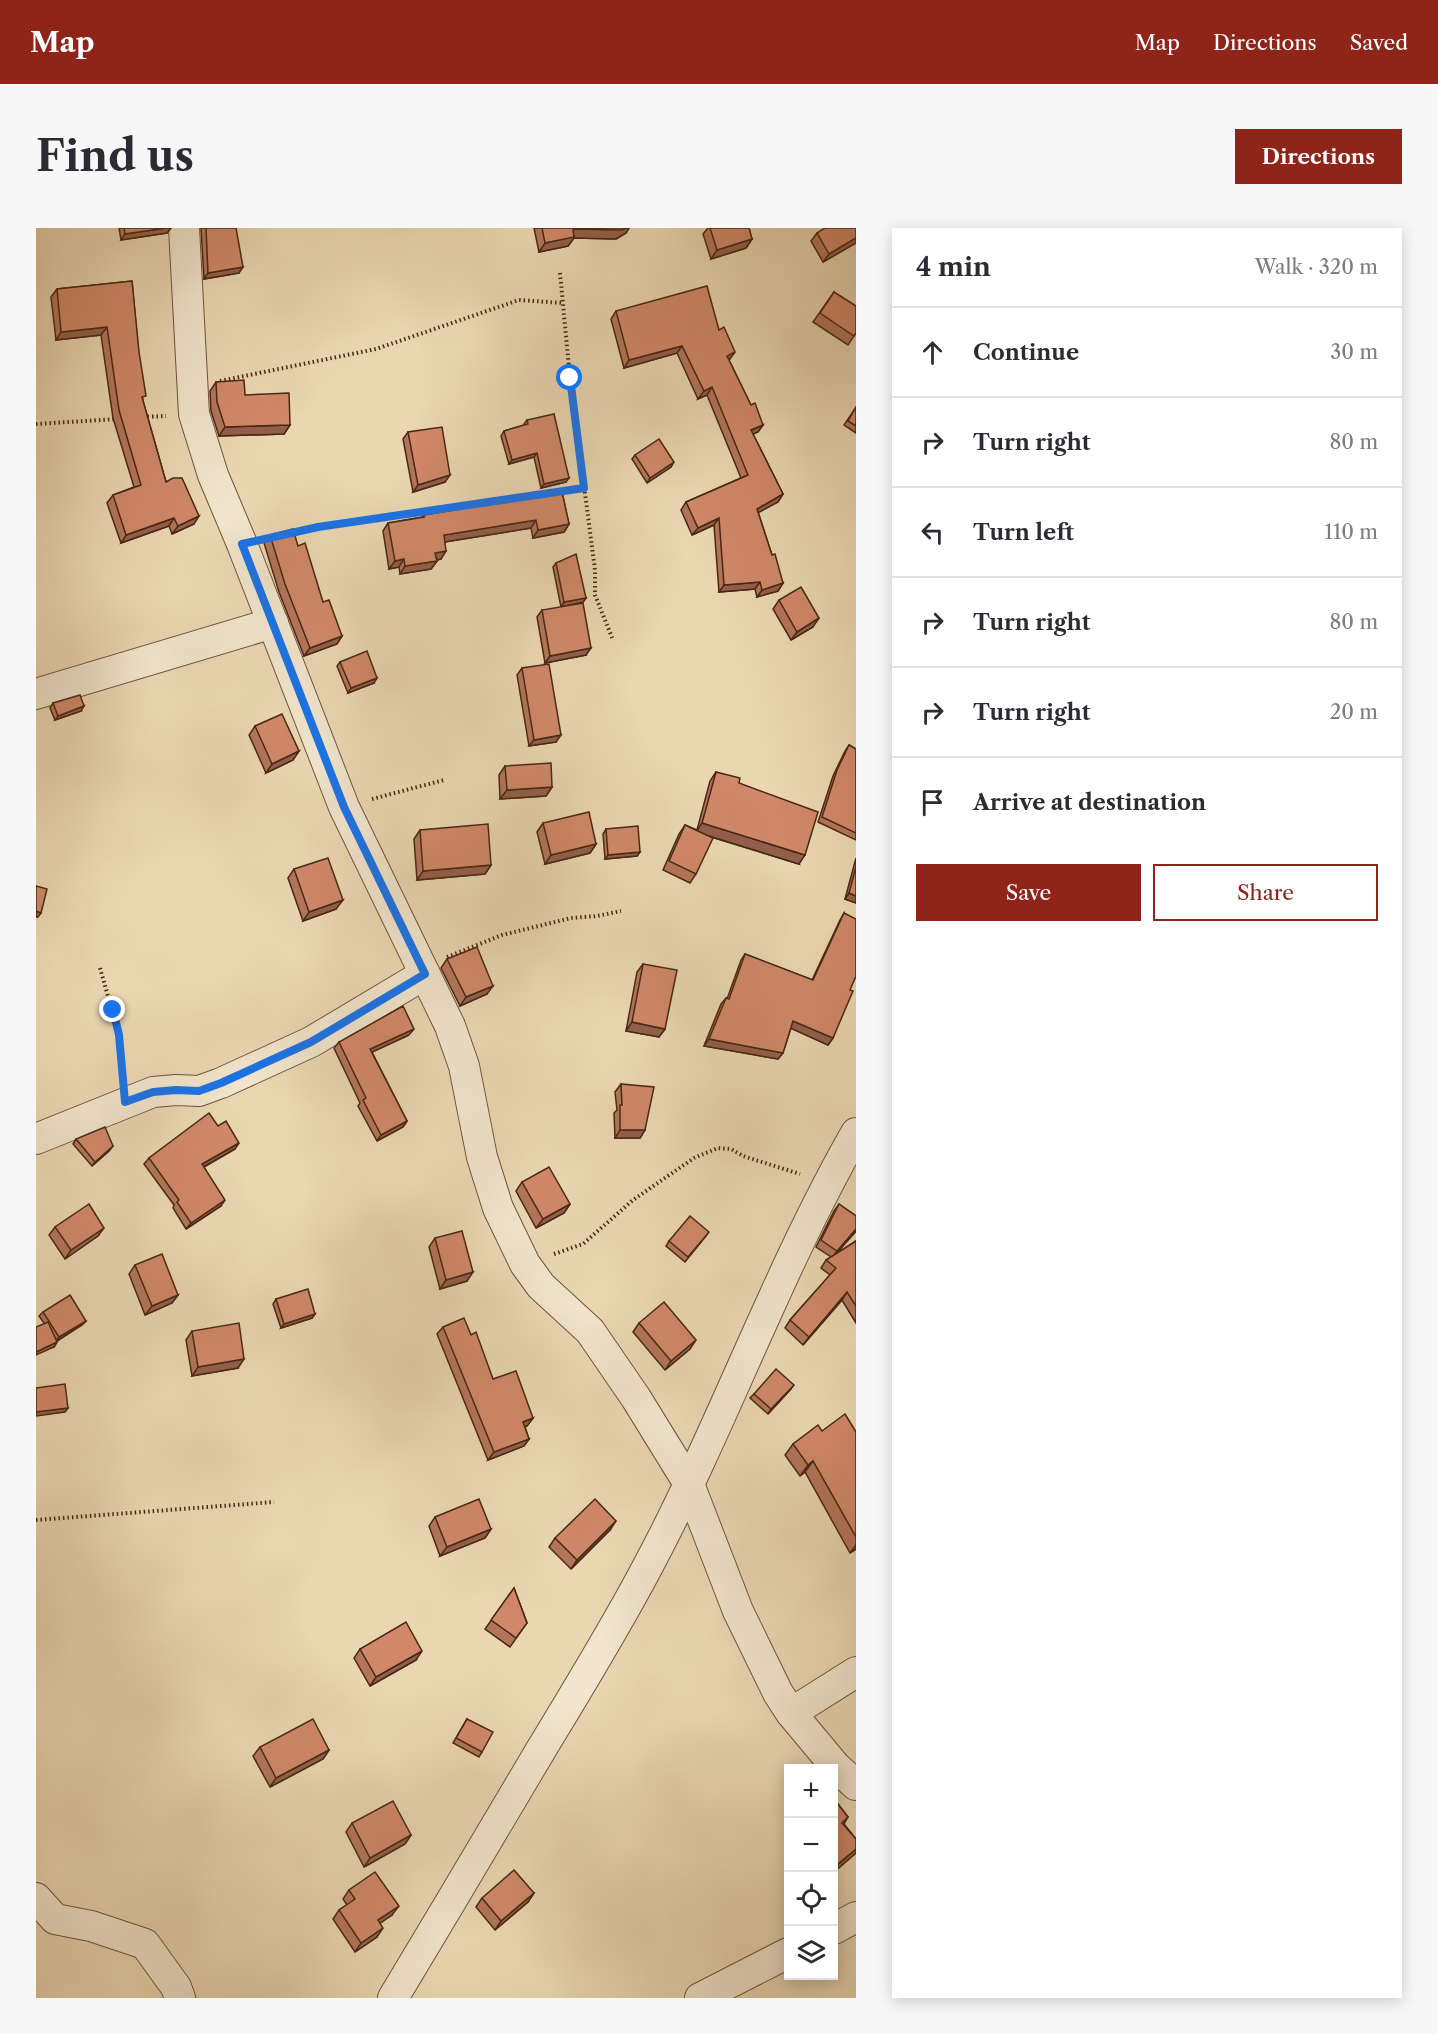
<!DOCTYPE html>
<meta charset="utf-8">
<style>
:root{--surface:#fff;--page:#f7f7f7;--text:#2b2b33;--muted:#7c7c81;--line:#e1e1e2;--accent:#8f2418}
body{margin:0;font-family:"Libre Caslon Text",serif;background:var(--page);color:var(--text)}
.controls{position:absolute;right:18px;bottom:18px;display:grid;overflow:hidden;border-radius:0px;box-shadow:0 3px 15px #0003}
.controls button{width:54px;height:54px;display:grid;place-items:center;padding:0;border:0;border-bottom:2px solid var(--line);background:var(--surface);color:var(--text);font:30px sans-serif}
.stop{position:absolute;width:18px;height:18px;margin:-14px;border:4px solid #1a73e8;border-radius:50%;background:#fff}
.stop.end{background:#1a73e8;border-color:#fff;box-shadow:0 2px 6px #0008}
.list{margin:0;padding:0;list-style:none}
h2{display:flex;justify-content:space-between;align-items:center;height:78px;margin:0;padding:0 24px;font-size:26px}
h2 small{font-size:20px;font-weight:400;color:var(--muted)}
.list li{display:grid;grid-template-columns:39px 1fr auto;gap:18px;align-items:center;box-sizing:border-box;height:90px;padding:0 24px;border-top:2px solid var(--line)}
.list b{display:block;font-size:22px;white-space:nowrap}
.list em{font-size:20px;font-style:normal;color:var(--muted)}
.actions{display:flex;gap:12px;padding:18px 24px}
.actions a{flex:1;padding:14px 0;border:2px solid var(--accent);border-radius:0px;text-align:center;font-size:21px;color:var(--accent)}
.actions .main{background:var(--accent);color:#fff}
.icon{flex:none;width:33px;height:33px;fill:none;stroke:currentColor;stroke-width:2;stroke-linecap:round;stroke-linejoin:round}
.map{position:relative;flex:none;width:820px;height:1770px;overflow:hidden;border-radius:0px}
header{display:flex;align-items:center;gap:36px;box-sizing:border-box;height:84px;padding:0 30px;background:var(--accent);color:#fff}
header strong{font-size:28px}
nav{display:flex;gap:33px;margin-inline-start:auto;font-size:21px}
.intro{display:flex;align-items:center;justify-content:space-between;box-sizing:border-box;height:144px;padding:0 36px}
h1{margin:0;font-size:42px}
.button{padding:15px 27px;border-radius:0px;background:var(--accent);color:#fff;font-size:21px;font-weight:700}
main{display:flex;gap:36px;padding:0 36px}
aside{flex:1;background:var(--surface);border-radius:0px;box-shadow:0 3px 15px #0003}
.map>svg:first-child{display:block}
</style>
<header>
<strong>Map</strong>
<nav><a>Map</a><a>Directions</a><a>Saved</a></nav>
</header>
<div class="intro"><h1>Find us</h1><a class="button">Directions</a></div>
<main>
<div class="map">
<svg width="820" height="1770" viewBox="0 0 820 1770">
<rect width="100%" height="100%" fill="#ead7b2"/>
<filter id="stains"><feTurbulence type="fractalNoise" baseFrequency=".00333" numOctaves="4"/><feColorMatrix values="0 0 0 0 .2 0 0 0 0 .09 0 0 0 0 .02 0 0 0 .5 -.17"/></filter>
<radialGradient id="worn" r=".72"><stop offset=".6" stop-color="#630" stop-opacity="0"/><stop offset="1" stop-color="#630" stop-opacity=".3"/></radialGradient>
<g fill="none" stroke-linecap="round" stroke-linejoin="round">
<!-- minor casing -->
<g stroke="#70533c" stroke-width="32">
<g id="minor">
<polyline points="148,0 158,186 177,247 206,316 308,579 414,798 428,838 446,929 462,980 489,1036 505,1058 554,1103 600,1170 653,1256 702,1383 742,1465 755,1485 800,1539 820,1557"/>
<polyline points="0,466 237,395"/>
<polyline points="0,911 117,864 140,862 163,863 185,855 275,814 389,746"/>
<polyline points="755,1485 820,1444"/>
<polyline points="0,1670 19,1691 55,1698 109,1716 140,1759 144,1770"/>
<polyline points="798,1701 820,1689"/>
<path d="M357,1770C407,1687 457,1603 506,1520C543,1459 580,1399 613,1336C688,1195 741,1043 820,905"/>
<polyline points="664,1770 752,1725"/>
</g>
</g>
<!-- path -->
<g stroke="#482714" stroke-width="4" stroke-dasharray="1.5 3" stroke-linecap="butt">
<polyline points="524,45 534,150 559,342 559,367 577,412"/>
<polyline points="184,153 340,121 483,72 527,75"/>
<polyline points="107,189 130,188"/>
<polyline points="0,196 82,191"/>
<polyline points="254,305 282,299 548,260"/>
<polyline points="336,571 408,552"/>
<polyline points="411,729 466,707 535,690 561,688 585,683"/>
<polyline points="64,740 83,807 87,847"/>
<polyline points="518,1026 547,1016 597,972 658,930 682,920 695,921 707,928 764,946"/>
<polyline points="0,1292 238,1274"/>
</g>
<!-- minor -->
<use href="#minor" stroke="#f1e5cd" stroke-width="30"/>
</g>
<!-- wall -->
<g fill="#b3755a" stroke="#482714" stroke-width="1.5">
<polygon points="83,0 135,0 131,5 85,12"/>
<polygon points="165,0 200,0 203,45 168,51"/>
<polygon points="498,0 593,0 590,5 580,11 538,10 532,18 503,24"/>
<polygon points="672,0 713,0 716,11 710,20 675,31 667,6"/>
<polygon points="820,0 820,15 787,34 775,13 781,5"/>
<polygon points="96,53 107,173 130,254 158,296 136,306 133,298 85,315 71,275 77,267 98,259 77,190 65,107 20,112 15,69 21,61"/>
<polygon points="798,64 820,105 812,117 777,94"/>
<polygon points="580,83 683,102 694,131 693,132 715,177 727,197 722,204 717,206 747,266 742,274 722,284 736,327 747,355 742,363 721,369 719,361 683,364 678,297 656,307 645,282 650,274 705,250 671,167 662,171 641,125 588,140 575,91"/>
<polygon points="180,154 209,167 254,197 248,206 183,208 175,183 174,163"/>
<polygon points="820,179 820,205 808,197"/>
<polygon points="491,192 530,254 505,260 498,229 473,236 465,208 468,203 488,197 488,196"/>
<polygon points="372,204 409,254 377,264 367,211"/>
<polygon points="599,227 635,239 611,255 596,231"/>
<polygon points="526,264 533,296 528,304 497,310 495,300 409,314 405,331 400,332 401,333 395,341 364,346 363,339 353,341 347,303 352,295 386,289 388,287"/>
<polygon points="234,307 262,318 287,374 306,408 301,416 268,428 243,364 228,315"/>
<polygon points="520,335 550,370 547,374 525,379 517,339"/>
<polygon points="743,372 777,399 755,412 737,381"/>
<polygon points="506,382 550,427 509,435 501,389"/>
<polygon points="304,434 338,455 312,465 301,438"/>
<polygon points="486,440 520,514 493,518 481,447"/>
<polygon points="17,475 45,483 19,492 14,480"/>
<polygon points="219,498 263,523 257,532 230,545 213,507"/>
<polygon points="813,517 820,521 820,612 782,594 797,548 809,523"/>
<polygon points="469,538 516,559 510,568 464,571 463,547"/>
<polygon points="680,544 703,555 763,636 675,609 660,646 654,655 627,642 643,606 649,597 661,602 674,553"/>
<polygon points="507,595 560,616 554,625 509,636 501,604"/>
<polygon points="570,601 604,624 601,628 569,631 567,606"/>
<polygon points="384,602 455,637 449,646 381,652 378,611"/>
<polygon points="820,630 820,675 809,671"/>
<polygon points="258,641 300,681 267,693 252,650"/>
<polygon points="808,685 814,762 797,810 792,817 755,800 747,825 742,831 668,818 685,776 690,770 691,771 705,732 709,726 776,752 804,692"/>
<polygon points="411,731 451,766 424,778 405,740"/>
<polygon points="607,736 629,801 623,809 590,803 601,744"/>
<polygon points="373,807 336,824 371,893 367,899 341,913 322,878 324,875 298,820 303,814"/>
<polygon points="585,856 609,902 604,910 579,910 578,885 581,882 579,864"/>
<polygon points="182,898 199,921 168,939 185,978 150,1001 137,980 138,977 108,936 113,930"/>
<polygon points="40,911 77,918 73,923 56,938 37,916"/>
<polygon points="486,954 534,976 528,985 500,1000 480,963"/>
<polygon points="803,976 820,988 820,1003 800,1026 820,1013 820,1095 806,1072 767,1117 749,1100 754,1092 794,1047 785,1040 790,1032 795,1029 780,1019 798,983"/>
<polygon points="19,999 62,1008 29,1031 13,1007"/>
<polygon points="670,1008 649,1034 630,1018 633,1013"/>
<polygon points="399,1010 431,1053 404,1061 393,1019"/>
<polygon points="99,1037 142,1067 136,1075 109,1087 93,1046"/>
<polygon points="240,1071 279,1086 276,1090 245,1100 237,1076"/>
<polygon points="7,1084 50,1093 46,1097 21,1113 21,1114 18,1119 8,1095 3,1088"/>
<polygon points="603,1095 654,1121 629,1142 597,1104"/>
<polygon points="407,1099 435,1107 457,1151 497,1190 491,1198 489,1199 493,1211 488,1218 452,1232 401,1106"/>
<polygon points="156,1103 202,1140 156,1148 150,1112"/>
<polygon points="754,1162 732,1186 714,1170 718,1166"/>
<polygon points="786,1203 820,1204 820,1321 814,1325 769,1244 764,1248 749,1227 757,1216"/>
<polygon points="399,1289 455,1301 449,1310 404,1328 393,1298"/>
<polygon points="574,1302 535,1341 513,1319 519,1310"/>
<polygon points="478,1360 491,1395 474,1419 449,1401"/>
<polygon points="324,1421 380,1432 334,1458 318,1430"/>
<polygon points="431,1491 446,1524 443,1529 417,1515"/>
<polygon points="224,1519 293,1522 287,1531 234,1559 217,1528"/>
<polygon points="798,1571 812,1589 808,1596 820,1611 820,1624 798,1644"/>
<polygon points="316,1595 375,1607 369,1616 328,1639 310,1604"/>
<polygon points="753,1609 753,1618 749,1614"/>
<polygon points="313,1662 356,1687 344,1695 341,1709 319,1724 297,1691 303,1682 311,1677 307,1671"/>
<polygon points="498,1665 492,1674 459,1702 440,1679 446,1670"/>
</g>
<!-- shaded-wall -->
<g fill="#925f4a" stroke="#482714" stroke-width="1.5">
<polygon points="130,0 135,0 131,5 85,12 89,6"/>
<polygon points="593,0 590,5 580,11 538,10 532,18 503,24 509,15 537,1"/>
<polygon points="820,10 820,15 787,34 793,26"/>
<polygon points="716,11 710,20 675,31 681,22"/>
<polygon points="207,39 203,45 168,51 172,45"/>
<polygon points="71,99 65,107 20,112 25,104"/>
<polygon points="646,118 641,125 588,140 593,132"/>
<polygon points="699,124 694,131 686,135 691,128"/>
<polygon points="676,159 671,167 662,171 668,163"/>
<polygon points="254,197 248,206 183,208 189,199"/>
<polygon points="727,197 722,204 710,209 715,202"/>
<polygon points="501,225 498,229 473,236 476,232"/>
<polygon points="638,234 635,239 611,255 614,250"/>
<polygon points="414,247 409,254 377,264 382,257"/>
<polygon points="533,250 530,254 505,260 508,256"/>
<polygon points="747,266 742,274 716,288 721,281"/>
<polygon points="163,288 158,296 136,306 142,298"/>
<polygon points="138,290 133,298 85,315 90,307"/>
<polygon points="683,290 678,297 656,307 662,300"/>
<polygon points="500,292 495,300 402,315 408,307"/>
<polygon points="533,296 528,304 497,310 502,302"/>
<polygon points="410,323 405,331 394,333 399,325"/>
<polygon points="368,331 363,339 353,341 359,333"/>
<polygon points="401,333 395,341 364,346 369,338"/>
<polygon points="724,354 719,361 683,364 688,357"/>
<polygon points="747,355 742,363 721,369 726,362"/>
<polygon points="550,370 547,374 525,379 528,374"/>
<polygon points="783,390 777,399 755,412 761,404"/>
<polygon points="306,408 301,416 268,428 274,420"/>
<polygon points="555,420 550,427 509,435 514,428"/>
<polygon points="341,450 338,455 312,465 315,460"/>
<polygon points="48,478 45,483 19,492 22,488"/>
<polygon points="525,507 520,514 493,518 498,512"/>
<polygon points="263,523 257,532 230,545 236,536"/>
<polygon points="516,559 510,568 464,571 471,562"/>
<polygon points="666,595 769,627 763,636 660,604"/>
<polygon points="560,616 554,625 509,636 515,627"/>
<polygon points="604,624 601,628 569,631 572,627"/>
<polygon points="455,637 449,646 381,652 387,643"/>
<polygon points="813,665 820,668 820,675 809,671"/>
<polygon points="307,672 300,681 267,693 273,684"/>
<polygon points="0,683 5,685 2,689 0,689"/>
<polygon points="457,758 451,766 424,778 430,769"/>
<polygon points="757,793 797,810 792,817 752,799"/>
<polygon points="596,794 629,801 623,809 590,803"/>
<polygon points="378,801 373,807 330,827 334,821"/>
<polygon points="673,811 747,825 742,831 668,818"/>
<polygon points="371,893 367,899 341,913 345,907"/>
<polygon points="584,902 609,902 604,910 579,910"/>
<polygon points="203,915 199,921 162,942 166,936"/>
<polygon points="77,918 73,923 56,938 59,934"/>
<polygon points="189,972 185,978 150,1001 155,995"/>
<polygon points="534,976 528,985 500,1000 507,991"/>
<polygon points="68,1000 62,1008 29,1031 35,1022"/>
<polygon points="820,1001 820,1003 796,1030 801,1023"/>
<polygon points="437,1044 431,1053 404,1061 410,1052"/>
<polygon points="811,1064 806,1072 767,1117 773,1109"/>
<polygon points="142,1067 136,1075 109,1087 116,1078"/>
<polygon points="279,1086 276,1090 245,1100 248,1096"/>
<polygon points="50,1093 46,1097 19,1114 23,1109"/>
<polygon points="660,1112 654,1121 629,1142 635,1133"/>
<polygon points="21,1114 18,1119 0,1127 0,1124"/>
<polygon points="208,1131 202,1140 156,1148 162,1139"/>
<polygon points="758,1157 754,1162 732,1186 735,1181"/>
<polygon points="32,1180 29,1184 0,1188 0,1184"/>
<polygon points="497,1190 491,1198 482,1202 487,1194"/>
<polygon points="493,1211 488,1218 452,1232 458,1224"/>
<polygon points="777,1233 769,1244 764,1248 772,1237"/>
<polygon points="580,1293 574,1302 535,1341 541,1332"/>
<polygon points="455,1301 449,1310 404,1328 411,1319"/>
<polygon points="820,1317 820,1321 814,1325"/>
<polygon points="386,1423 380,1432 334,1458 340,1449"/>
<polygon points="293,1522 287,1531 234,1559 240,1550"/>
<polygon points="375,1607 369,1616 328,1639 334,1630"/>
<polygon points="820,1621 820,1624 819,1626 798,1644 802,1636"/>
<polygon points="498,1665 492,1674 459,1702 465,1693"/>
<polygon points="363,1678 356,1687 336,1701 342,1692"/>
<polygon points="347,1700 341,1709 319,1724 325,1715"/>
</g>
<!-- building -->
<g fill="#d08869" stroke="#482714" stroke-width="1.5">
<polygon points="88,0 130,0 89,6"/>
<polygon points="170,0 200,0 207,39 172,45"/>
<polygon points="506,0 590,0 586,2 537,1 538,9 509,15"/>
<polygon points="674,0 713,0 716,11 681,22"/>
<polygon points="789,0 820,0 820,10 793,26 781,5"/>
<polygon points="96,53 103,124 110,168 106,169 130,254 137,250 146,250 163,288 142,298 138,290 90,307 77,267 105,257 83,182 71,99 25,104 21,61"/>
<polygon points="671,58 683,102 688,99 699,124 691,128 715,177 719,175 727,197 715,202 747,266 721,281 736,327 739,326 747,355 726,362 724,354 688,357 683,290 662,300 650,274 712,247 676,159 668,163 646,118 593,132 580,83"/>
<polygon points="798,64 820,78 820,105 818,108 784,85"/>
<polygon points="208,152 209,167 253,165 254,197 189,199 181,174 180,154"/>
<polygon points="820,179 820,198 812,193"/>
<polygon points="518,186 533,250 508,256 501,225 476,232 468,203 492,196 491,192"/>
<polygon points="406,199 414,247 382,257 372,204"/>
<polygon points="623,211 638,234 614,250 599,227"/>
<polygon points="526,264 533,296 502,302 500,292 408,307 410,323 399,325 401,333 369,338 368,331 359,333 352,295 388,289 388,287"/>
<polygon points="257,301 262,318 269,315 287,374 293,372 306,408 274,420 249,356 234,307"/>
<polygon points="540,326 550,370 528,374 520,335"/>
<polygon points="765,359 783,390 761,404 743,372"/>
<polygon points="547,375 555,420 514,428 506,382"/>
<polygon points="331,423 341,450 315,460 304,434"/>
<polygon points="513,436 525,507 498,512 486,440"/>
<polygon points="44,467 48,478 22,488 17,475"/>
<polygon points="246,486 263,523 236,536 219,498"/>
<polygon points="813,517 820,521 820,605 786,589 801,542"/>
<polygon points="515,535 516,559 471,562 469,538"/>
<polygon points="680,544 704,550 703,555 782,584 769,627 666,595"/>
<polygon points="553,584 560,616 515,627 507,595"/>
<polygon points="452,596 455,637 387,643 384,602"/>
<polygon points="649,597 677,610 660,646 633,633"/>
<polygon points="602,598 604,624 572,627 570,601"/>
<polygon points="292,630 307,672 273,684 258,641"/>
<polygon points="820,639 820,668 813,665"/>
<polygon points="0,658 11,661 5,685 0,683"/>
<polygon points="808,685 820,691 820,748 814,762 817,763 797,810 757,793 747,825 673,811 690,770 693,771 709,726 777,752"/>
<polygon points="441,719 457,758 430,769 411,731"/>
<polygon points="607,736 641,742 629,801 596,794"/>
<polygon points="367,778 378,801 334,821 371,893 345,907 327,872 330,870 303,814"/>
<polygon points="585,856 618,859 609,902 584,902 584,877 586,877"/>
<polygon points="173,885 182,898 190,893 203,915 166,936 189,972 155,995 141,974 143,972 113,930"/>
<polygon points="69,899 77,918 59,934 40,911"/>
<polygon points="513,939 534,976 507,991 486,954"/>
<polygon points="53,976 68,1000 35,1022 19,999"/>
<polygon points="803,976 820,988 820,1001 801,1023 785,1012"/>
<polygon points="654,988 673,1004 652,1029 633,1013"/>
<polygon points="426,1003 437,1044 410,1052 399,1010"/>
<polygon points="820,1013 820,1078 811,1064 773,1109 754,1092 800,1040 790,1032"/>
<polygon points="126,1026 142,1067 116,1078 99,1037"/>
<polygon points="272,1061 279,1086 248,1096 240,1071"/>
<polygon points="34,1067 50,1093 23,1109 7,1084"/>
<polygon points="628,1074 660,1112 635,1133 603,1095"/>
<polygon points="428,1090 435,1107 440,1104 457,1151 480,1143 497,1190 487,1194 493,1211 458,1224 407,1099"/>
<polygon points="12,1094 21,1114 0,1124 0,1099"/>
<polygon points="203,1095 208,1131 162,1139 156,1103"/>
<polygon points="740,1141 758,1157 735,1181 718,1166"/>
<polygon points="29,1156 32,1180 0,1184 0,1160"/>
<polygon points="809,1186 820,1204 820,1309 777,1233 772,1237 757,1216 782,1197 786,1203"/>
<polygon points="443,1271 455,1301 411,1319 399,1289"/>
<polygon points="559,1271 580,1293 541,1332 519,1310"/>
<polygon points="478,1360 491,1395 480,1410 455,1392"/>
<polygon points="370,1394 386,1423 340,1449 324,1421"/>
<polygon points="277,1491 293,1522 240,1550 224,1519"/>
<polygon points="431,1491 457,1504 446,1524 420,1510"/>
<polygon points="798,1571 812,1589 806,1595 820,1611 820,1621 802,1636 798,1631"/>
<polygon points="357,1573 375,1607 334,1630 316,1595"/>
<polygon points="478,1642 498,1665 465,1693 446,1670"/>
<polygon points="339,1644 363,1678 342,1692 347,1700 325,1715 303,1682 319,1671 313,1662"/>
</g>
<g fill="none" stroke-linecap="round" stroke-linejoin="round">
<!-- route -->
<polyline stroke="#1a73e8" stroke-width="8" points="77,782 83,807 89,874 117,864 140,862 163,863 185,855 275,814 389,746 308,579 206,316 282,299 548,260 534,150"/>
</g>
<rect width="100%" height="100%" filter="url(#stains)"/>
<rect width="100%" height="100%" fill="url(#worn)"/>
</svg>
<div class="controls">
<button>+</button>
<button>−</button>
<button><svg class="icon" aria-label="locate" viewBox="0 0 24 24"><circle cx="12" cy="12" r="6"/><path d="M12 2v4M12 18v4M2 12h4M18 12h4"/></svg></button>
<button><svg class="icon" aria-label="layers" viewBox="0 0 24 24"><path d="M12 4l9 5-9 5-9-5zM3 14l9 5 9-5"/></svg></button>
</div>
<div class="stop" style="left:534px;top:150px"></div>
<div class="stop end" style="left:77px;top:782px"></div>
</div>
<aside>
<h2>4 min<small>Walk · 320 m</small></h2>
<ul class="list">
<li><svg class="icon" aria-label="ahead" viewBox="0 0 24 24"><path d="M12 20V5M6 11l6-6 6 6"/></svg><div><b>Continue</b></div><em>30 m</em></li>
<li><svg class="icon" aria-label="right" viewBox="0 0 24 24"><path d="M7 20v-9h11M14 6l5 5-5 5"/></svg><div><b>Turn right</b></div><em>80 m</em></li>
<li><svg class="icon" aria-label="left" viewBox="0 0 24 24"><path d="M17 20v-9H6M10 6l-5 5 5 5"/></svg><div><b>Turn left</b></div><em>110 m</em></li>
<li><svg class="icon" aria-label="right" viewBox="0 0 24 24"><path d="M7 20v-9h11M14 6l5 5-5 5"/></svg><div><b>Turn right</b></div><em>80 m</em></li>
<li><svg class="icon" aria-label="right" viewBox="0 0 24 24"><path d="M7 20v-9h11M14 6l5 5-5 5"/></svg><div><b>Turn right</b></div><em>20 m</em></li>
<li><svg class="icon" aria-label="arrive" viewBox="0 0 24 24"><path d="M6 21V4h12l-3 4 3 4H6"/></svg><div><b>Arrive at destination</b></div></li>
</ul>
<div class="actions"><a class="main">Save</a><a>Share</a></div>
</aside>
</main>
